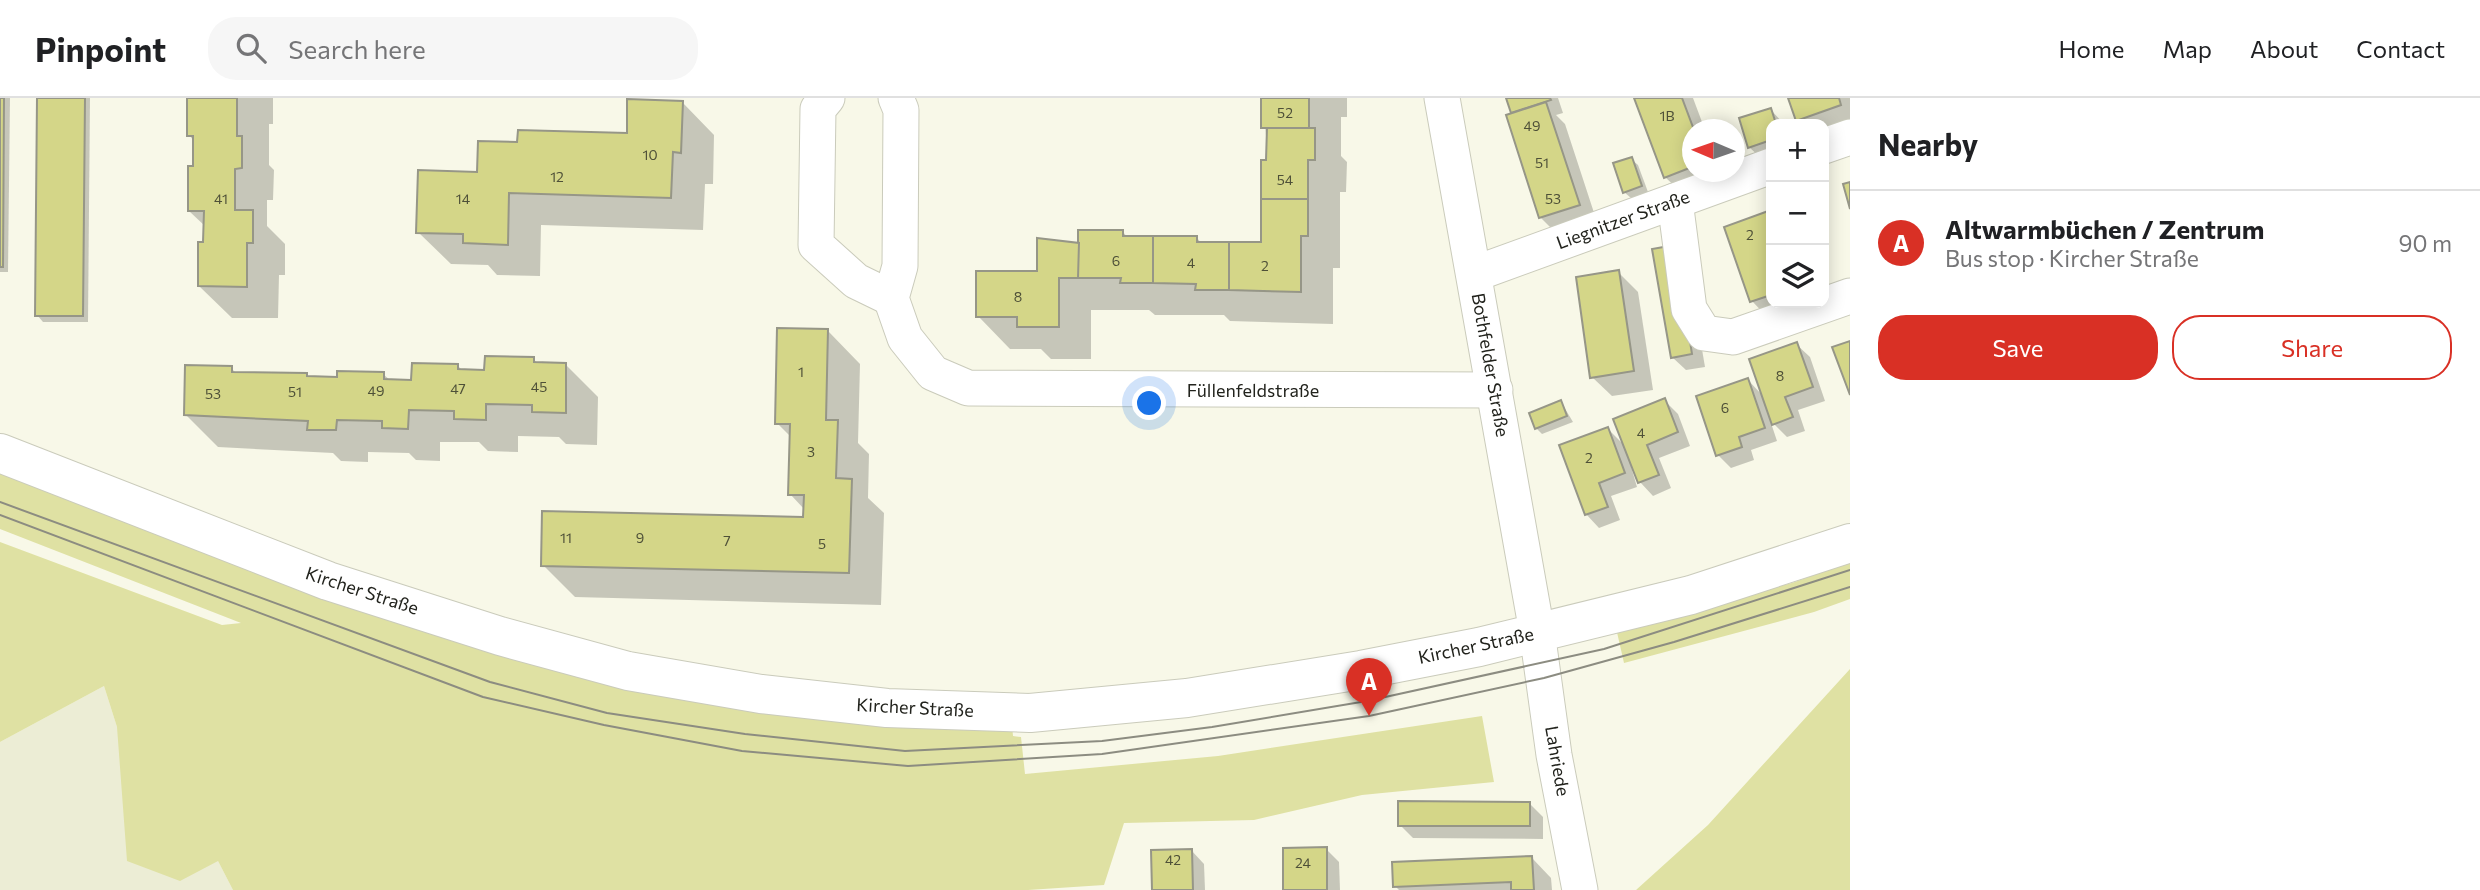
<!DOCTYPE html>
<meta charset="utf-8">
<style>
:root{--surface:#fff;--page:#f6f6f6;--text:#202124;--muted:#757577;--line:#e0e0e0;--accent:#d93025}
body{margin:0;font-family:Commissioner,sans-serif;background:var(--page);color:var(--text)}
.controls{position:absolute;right:21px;top:21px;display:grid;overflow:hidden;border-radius:14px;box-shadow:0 4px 18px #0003}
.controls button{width:63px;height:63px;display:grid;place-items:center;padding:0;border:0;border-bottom:2px solid var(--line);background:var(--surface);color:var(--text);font:35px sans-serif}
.compass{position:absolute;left:1682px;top:21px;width:63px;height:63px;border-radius:50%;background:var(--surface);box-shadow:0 4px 18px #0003;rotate:272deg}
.you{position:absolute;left:1150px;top:306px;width:24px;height:24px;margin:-18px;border:5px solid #fff;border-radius:50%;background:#1a73e8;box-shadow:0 0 0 10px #1a73e833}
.badge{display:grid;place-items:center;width:46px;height:46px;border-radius:50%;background:var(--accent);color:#fff;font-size:23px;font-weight:700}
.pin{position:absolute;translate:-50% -58px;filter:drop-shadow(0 2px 4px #0008)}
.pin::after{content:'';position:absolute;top:37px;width:24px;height:21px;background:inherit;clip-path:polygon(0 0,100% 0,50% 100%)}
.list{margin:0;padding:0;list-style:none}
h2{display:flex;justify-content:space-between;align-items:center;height:91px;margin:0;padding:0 28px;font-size:30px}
h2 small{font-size:23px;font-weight:400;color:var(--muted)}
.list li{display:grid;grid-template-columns:46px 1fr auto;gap:21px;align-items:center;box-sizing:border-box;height:105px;padding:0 28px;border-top:2px solid var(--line)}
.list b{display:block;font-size:26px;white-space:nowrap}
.list p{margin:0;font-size:23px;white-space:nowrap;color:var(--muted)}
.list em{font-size:23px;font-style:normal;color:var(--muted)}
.actions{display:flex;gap:14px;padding:21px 28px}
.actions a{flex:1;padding:16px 0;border:2px solid var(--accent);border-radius:28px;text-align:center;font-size:24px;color:var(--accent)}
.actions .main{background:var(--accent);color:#fff}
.icon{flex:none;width:38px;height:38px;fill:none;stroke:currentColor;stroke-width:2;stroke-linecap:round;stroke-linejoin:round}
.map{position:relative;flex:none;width:1850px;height:792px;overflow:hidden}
header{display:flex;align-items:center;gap:42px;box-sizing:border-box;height:98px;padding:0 35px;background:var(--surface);border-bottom:2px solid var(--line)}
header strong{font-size:33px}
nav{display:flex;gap:38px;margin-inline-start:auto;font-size:24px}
.search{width:490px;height:63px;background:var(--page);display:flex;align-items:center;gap:18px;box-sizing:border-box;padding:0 24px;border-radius:28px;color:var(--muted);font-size:26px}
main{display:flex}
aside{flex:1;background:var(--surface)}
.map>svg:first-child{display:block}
</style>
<header>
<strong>Pinpoint</strong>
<div class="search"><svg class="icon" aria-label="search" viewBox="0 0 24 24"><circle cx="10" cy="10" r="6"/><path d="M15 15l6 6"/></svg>Search here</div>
<nav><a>Home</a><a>Map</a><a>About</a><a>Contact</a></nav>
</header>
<main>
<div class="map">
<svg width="1850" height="792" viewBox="0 0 1850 792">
<rect width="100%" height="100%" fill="#f8f8e8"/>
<!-- built -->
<polygon fill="#ecedd5" points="104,588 117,629 218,763 233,792 0,792 0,644"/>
<!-- green -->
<g fill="#dfe1a3">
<polygon points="0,374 495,553 1012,627 1013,638 1021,639 1025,676 1218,658 1482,618 1494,684 1362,697 1254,722 1124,725 1104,787 1028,792 233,792 218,763 180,783 127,763 117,629 104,588 0,644 0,444 222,527 241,525 0,431"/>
<polygon points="1850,464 1850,501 1814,514 1624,565 1616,530 1792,485"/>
<polygon points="1850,571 1850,792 1636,792 1708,727"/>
</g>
<!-- shadow -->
<g fill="#0003">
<polygon points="0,0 10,0 8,174 0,174"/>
<polygon points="39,0 90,0 88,224 43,224 37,217"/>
<polygon points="189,0 273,0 273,26 269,26 269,67 274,72 273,102 267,102 267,128 285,146 285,177 279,177 278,220 232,220 199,188 206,129 189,113 194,43 189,37"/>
<polygon points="1263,0 1347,0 1347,19 1341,19 1341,58 1347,64 1346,94 1340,94 1340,170 1333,170 1333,226 1230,223 1224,217 1155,217 1149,212 1091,212 1091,261 1051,261 1041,251 1010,251 978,218 1080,147 1123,134 1128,140 1197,140 1202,146 1262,146 1268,63"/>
<polygon points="1508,0 1558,0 1563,15 1556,17 1565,26 1598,127 1560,139 1541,120 1508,19 1515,16"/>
<polygon points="1636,0 1693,0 1705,32 1692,32 1692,74 1720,74 1685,98 1665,79"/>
<polygon points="1790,0 1850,0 1850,30 1824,40 1824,26 1802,26"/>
<polygon points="682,4 714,37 713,86 705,86 703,132 541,127 540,178 497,177 488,167 451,166 418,134 479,76 519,46 628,37"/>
<polygon points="1771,12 1784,26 1771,26 1771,59 1763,62 1749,49"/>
<polygon points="1631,61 1638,67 1648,94 1631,100 1624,94"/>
<polygon points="1771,114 1771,205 1816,205 1771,223 1752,203 1726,130"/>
<polygon points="1687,163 1705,269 1686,272 1672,259"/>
<polygon points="1618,174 1638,194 1653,292 1612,298 1592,279"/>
<polygon points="828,233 860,266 858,345 869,356 868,400 884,415 881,507 575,499 543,467 805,421 805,412 790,396 791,339 777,325"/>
<polygon points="1796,246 1810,259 1825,303 1798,312 1805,333 1787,339 1770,322 1777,343 1751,352 1754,362 1731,370 1718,357 1748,282 1764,299"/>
<polygon points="533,261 539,266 566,267 598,299 597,347 566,346 559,339 518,338 518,354 488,353 479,344 440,344 440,363 416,362 409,355 368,354 368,364 341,363 333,355 218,349 186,317 231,270 237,276 338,281 383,276 391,283 413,283 458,268 463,273 486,274"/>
<polygon points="1664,302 1678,316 1690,348 1659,360 1671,390 1653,398 1640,384 1615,322"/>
<polygon points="1561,304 1573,324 1542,336 1536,330"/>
<polygon points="1608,331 1625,348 1637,389 1611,398 1620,422 1599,430 1586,416"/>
<polygon points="1530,706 1543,719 1543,741 1413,740 1400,727"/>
<polygon points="1326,751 1339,764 1340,792 1285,792"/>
<polygon points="1191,752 1204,766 1205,792 1154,792"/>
<polygon points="1532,760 1551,780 1552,792 1399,792 1395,788"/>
</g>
<!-- building -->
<g fill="#d4d688" stroke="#969687" stroke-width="2">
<polygon points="0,0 4,0 3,169 0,169"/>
<polygon points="37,0 85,0 83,218 35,218"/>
<polygon points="187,0 237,0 237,38 242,38 242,70 235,71 235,112 253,112 253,145 247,145 247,189 198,188 198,144 203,144 204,113 188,113 188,68 193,68 193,38 187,38"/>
<rect x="1261" y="0" width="48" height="30"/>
<polygon points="1506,0 1550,0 1551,2 1511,15"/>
<polygon points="1634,0 1682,0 1694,32 1692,69 1664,80"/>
<polygon points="1788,0 1839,0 1841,7 1796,23"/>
<polygon points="627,1 683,3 681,55 673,54 671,100 509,95 508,147 463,145 463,136 416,135 418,72 477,74 478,43 517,44 518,32 627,35"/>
<polygon points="1546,4 1580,107 1539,120 1506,17"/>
<polygon points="1771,10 1776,26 1771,26 1771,42 1748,50 1739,20"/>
<polygon points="1267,30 1315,30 1315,62 1308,62 1308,101 1261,101 1261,62 1266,62"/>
<polygon points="1632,59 1642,88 1623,95 1613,65"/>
<polygon points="1850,84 1850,111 1843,86"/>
<polygon points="1261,101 1308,101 1308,138 1301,138 1301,194 1229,192 1229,144 1261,144"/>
<polygon points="1771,112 1771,197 1750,204 1724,129"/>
<polygon points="1078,132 1123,132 1123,138 1153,138 1153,185 1120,185 1121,180 1078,180"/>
<polygon points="1153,138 1197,138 1197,144 1229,144 1229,192 1195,192 1196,186 1153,185"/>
<polygon points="1037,140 1079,145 1078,180 1059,180 1059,229 1017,229 1017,219 976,219 976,173 1037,173"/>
<polygon points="1675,147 1692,256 1671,260 1652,151"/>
<polygon points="1619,172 1634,273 1590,280 1576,179"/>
<polygon points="777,230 828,231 826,322 838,322 836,380 852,381 849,475 541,468 542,413 803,419 804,397 788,397 790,326 775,326"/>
<polygon points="1850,243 1850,297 1832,249"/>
<polygon points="1797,244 1813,289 1785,299 1793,319 1772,327 1749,261"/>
<polygon points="485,258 534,259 534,264 566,265 566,315 532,314 532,307 486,306 486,322 454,321 454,313 409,312 408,331 382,330 382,323 337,322 336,332 307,332 308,323 184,317 185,267 232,268 232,274 307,275 307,278 337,279 337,273 384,274 384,281 411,282 412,265 458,266 458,271 484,272"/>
<polygon points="1748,280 1765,330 1739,339 1742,349 1716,358 1696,298"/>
<polygon points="1665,300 1678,334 1647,347 1659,377 1638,385 1613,321"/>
<polygon points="1561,302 1567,318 1535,331 1529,315"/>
<polygon points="1608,329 1625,375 1599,385 1608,409 1585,417 1559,347"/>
<polygon points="1398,703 1530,704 1530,728 1398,728"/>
<polygon points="1327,749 1327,792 1283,792 1283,750"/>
<polygon points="1192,751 1193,792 1152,792 1151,752"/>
<polygon points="1532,758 1534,792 1511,792 1511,784 1393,789 1392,764"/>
</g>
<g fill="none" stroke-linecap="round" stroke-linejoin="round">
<!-- minor casing -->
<g stroke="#cacbbb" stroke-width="37">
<g id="minor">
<polyline points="827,0 818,11 816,147 856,183 891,200"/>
<polyline points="896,0 901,12 900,168 891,200 905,240 933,275 968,290 1495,292"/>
<polyline points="1442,0 1537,534 1554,657 1580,792"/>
<polyline points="1824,48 1850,39"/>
<polyline points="1675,103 1689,211 1704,235 1733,239 1850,198"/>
<polyline points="1474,176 1771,68"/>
</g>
</g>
<!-- secondary casing -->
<g stroke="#cacbbb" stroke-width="40">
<polyline id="secondary" points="0,355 328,483 500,538 628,573 761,596 887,610 1030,615 1187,600 1361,572 1479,549 1691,497 1850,445"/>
</g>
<!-- minor -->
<use href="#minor" stroke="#fff" stroke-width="35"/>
<!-- secondary -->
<use href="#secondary" stroke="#fff" stroke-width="38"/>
<!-- tram -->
<g stroke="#8c8c81" stroke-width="2">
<polyline points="0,404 490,584 607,615 745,636 905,653 1102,643 1212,629 1367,603 1604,551 1850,472"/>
<polyline points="0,417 483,599 604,627 742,653 908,668 1102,656 1369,618 1544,580 1674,544 1850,489"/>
</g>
</g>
<g text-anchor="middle" stroke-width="7" stroke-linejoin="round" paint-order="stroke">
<!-- number labels -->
<g font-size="14" fill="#4e5038">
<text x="1285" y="20">52</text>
<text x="1667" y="23">1B</text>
<text x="1532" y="33">49</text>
<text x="650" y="62">10</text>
<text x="1542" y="70">51</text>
<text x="557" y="84">12</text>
<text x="1285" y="87">54</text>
<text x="221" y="106">41</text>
<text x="463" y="106">14</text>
<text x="1553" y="106">53</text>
<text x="1750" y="142">2</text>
<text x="1116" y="168">6</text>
<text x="1191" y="170">4</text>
<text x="1265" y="173">2</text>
<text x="1018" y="204">8</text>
<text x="801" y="279">1</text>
<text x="1780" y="283">8</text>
<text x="539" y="294">45</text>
<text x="458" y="296">47</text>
<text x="376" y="298">49</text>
<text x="295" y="299">51</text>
<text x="213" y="301">53</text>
<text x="1725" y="315">6</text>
<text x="1641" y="340">4</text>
<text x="811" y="359">3</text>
<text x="1589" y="365">2</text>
<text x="566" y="445">11</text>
<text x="640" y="445">9</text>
<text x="727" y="448">7</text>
<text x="822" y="451">5</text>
<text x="1173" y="767">42</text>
<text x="1303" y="770">24</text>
</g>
<!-- street labels -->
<g font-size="18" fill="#22231d" stroke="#fff">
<text transform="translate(1623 122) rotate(-20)" y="6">Liegnitzer Straße</text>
<text transform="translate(1490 267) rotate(80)" y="6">Bothfelder Straße</text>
<text x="1253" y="299">Füllenfeldstraße</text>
<text transform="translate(362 493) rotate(18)" y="6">Kircher Straße</text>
<text transform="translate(1476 548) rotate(-12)" y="6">Kircher Straße</text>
<text transform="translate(915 610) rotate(3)" y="6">Kircher Straße</text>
<text transform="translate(1557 663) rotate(80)" y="6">Lahriede</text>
</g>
</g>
</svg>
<div class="controls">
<button>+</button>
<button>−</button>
<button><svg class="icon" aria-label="layers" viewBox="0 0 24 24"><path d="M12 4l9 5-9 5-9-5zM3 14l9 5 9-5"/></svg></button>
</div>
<svg class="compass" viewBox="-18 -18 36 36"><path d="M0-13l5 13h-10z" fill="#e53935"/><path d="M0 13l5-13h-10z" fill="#757577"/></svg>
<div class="you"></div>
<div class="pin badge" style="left:1369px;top:618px">A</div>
</div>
<aside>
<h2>Nearby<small></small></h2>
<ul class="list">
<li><span class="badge">A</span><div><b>Altwarmbüchen / Zentrum</b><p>Bus stop · Kircher Straße</p></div><em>90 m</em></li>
</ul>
<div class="actions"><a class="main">Save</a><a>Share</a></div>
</aside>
</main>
